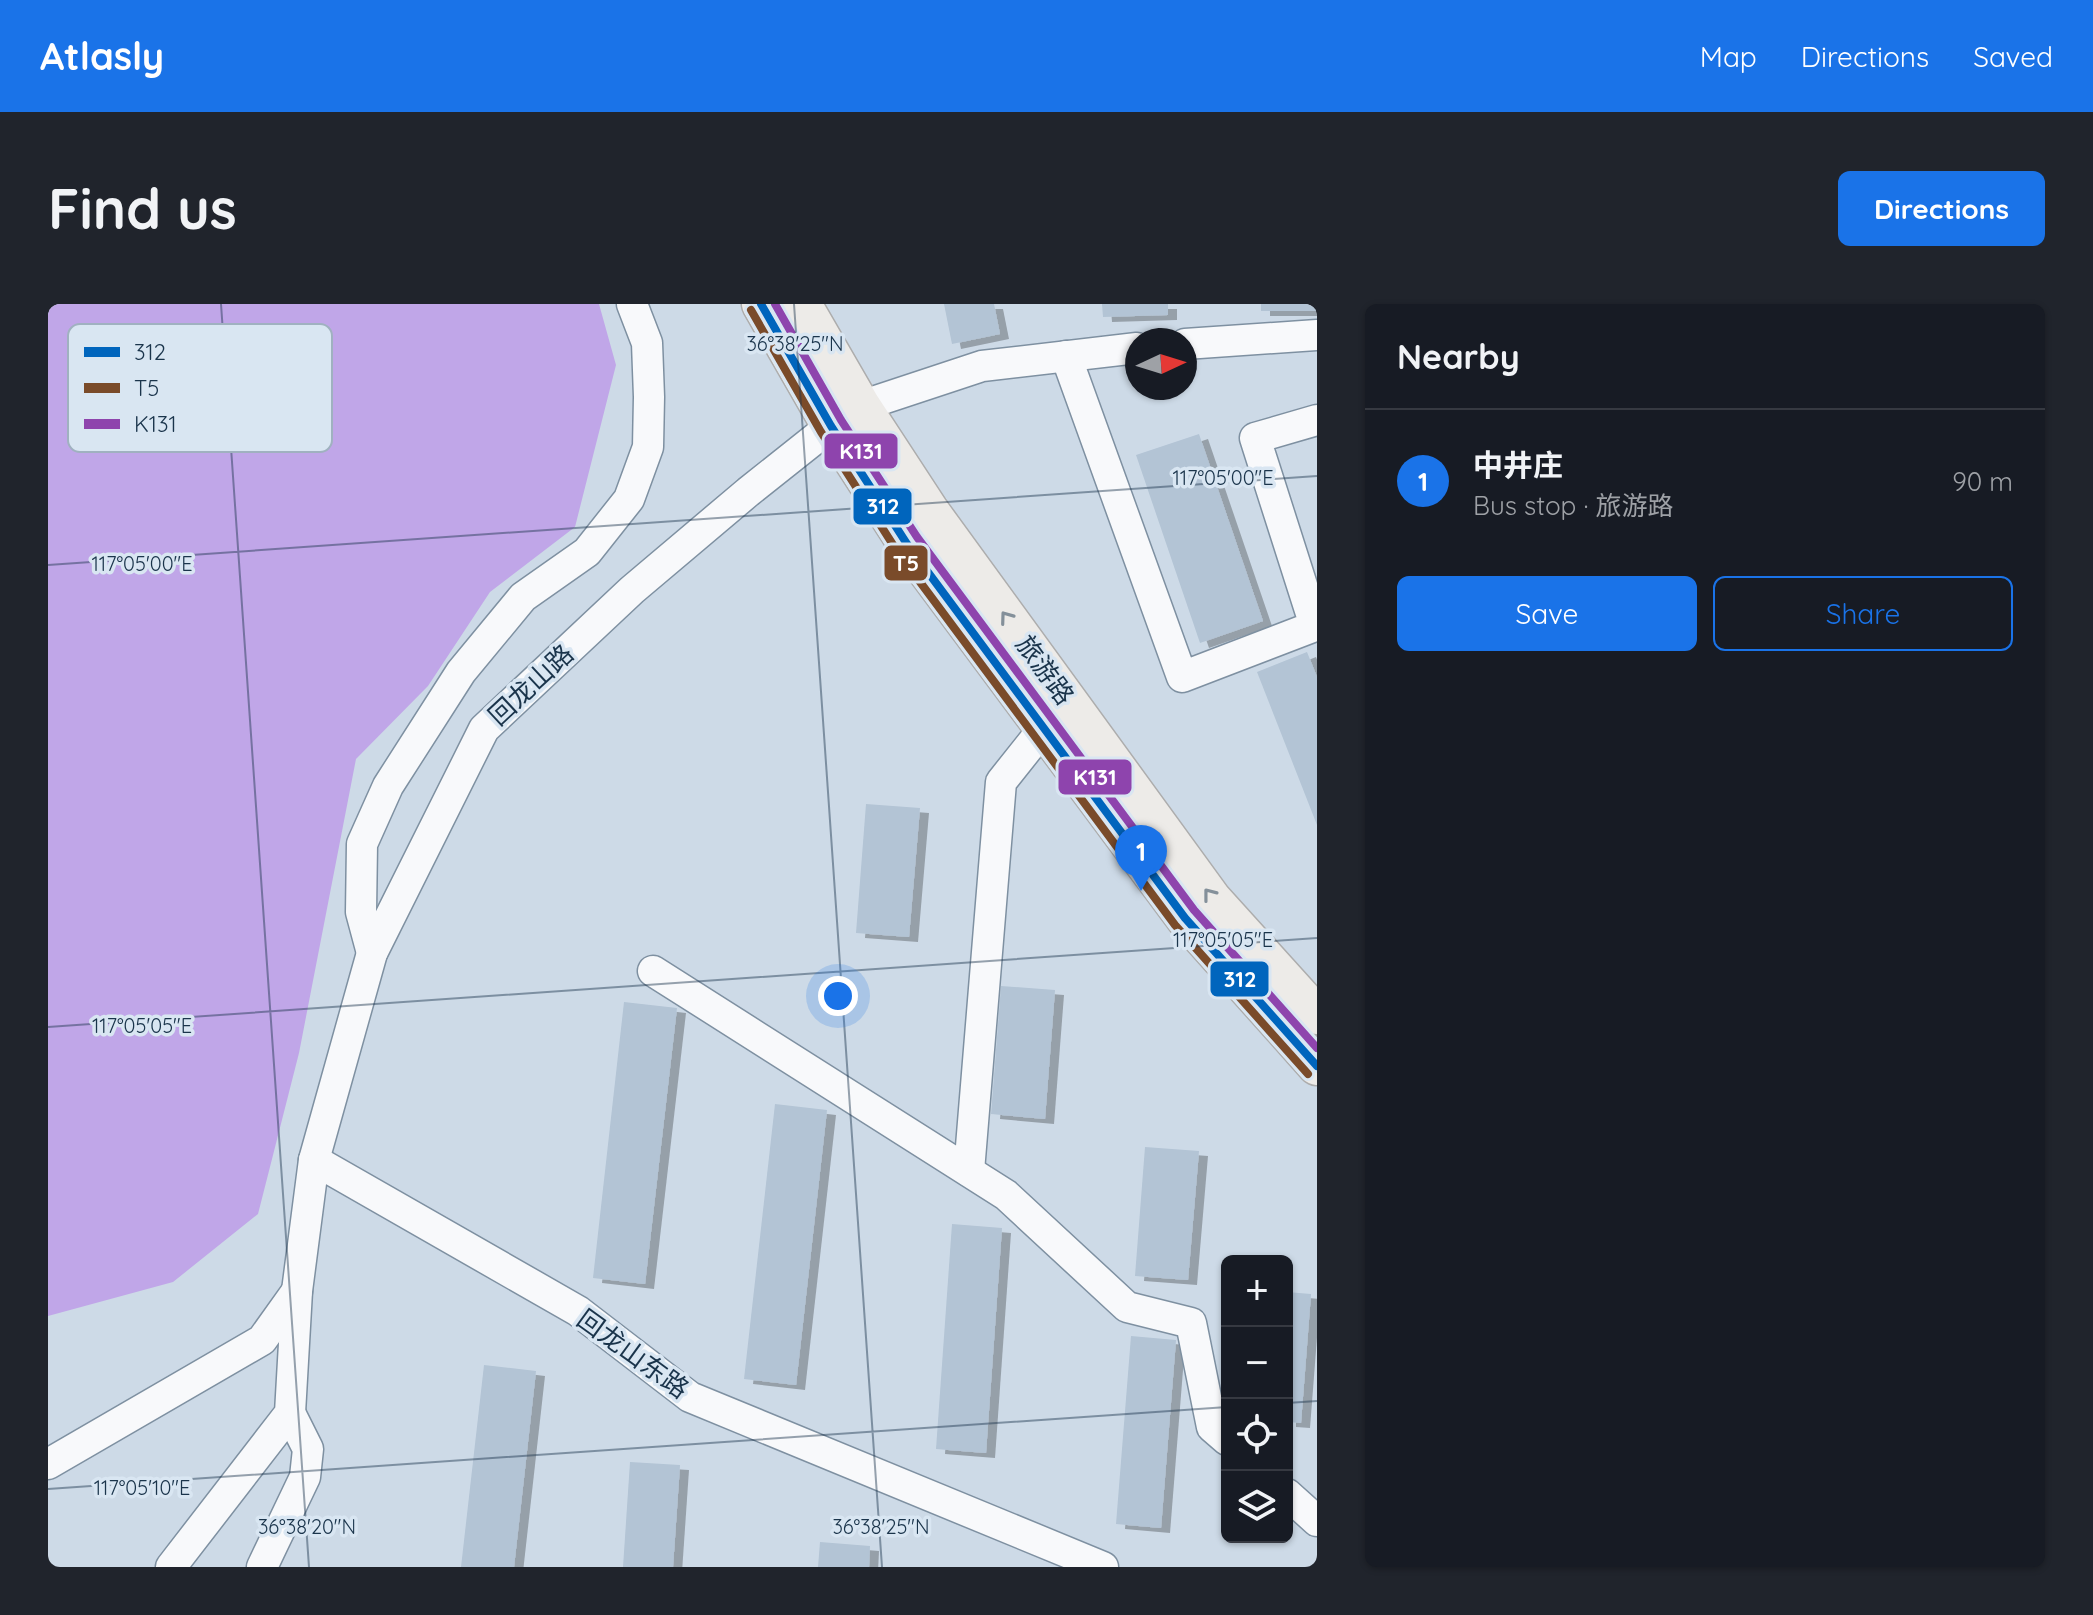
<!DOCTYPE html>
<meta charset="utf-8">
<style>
:root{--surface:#171b24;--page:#20242c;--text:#f1f3f6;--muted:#9ea1a6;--line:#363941;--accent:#1a73e8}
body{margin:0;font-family:Quicksand,"Noto Sans SC",sans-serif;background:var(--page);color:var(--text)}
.controls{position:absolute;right:24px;bottom:24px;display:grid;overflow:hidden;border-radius:12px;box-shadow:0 2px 6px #0004}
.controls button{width:72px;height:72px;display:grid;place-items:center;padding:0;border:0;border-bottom:2px solid var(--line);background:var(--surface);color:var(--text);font:40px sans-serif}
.compass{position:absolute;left:1077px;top:24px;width:72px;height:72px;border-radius:50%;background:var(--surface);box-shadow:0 2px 6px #0004;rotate:86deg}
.you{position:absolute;left:790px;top:692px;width:28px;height:28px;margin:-20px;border:6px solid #fff;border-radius:50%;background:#1a73e8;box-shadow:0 0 0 12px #1a73e833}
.badge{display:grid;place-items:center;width:52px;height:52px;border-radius:50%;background:var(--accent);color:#fff;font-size:26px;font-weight:700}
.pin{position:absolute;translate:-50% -66px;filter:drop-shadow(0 2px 4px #0008)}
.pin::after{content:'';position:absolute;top:42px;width:28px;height:24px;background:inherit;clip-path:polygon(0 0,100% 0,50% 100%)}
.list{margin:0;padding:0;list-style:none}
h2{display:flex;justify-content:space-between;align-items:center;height:104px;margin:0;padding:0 32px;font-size:34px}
h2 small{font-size:26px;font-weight:400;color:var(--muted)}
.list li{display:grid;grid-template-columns:52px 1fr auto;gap:24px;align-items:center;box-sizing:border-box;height:144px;padding:0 32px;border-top:2px solid var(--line)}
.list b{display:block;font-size:30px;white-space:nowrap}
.list p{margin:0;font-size:26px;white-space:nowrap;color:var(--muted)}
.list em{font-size:26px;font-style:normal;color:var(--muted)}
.actions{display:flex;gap:16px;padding:24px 32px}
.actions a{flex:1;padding:18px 0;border:2px solid var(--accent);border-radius:12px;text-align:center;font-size:28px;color:var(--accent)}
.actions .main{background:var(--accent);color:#fff}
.icon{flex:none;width:44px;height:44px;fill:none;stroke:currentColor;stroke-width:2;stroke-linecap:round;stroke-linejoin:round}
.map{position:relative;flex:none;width:1269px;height:1263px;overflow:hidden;border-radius:12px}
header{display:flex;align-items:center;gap:48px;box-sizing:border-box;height:112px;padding:0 40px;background:var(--accent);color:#fff}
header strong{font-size:38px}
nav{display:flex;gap:44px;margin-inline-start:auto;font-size:28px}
.intro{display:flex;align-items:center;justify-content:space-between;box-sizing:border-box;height:192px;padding:0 48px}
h1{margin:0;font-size:56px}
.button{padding:20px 36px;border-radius:12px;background:var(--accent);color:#fff;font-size:28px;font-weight:700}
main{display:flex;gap:48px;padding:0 48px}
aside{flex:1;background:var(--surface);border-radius:12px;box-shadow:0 2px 6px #0004}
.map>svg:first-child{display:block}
</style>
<header>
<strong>Atlasly</strong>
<nav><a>Map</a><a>Directions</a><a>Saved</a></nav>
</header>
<div class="intro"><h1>Find us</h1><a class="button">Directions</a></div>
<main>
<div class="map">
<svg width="1269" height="1263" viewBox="0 0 1269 1263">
<defs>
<filter id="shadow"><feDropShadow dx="9" dy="5" stdDeviation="0" flood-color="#0004"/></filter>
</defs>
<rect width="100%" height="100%" fill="#cddae7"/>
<!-- forest -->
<polygon fill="#c0a6e8" points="0,0 551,0 568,61 527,223 442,288 380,382 308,455 251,749 210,910 125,978 0,1012"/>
<!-- building -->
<g fill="#b3c4d5" filter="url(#shadow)">
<polygon points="896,0 946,0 952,30 904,40"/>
<polygon points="1054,0 1120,0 1120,11 1055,13"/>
<rect x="1213" y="0" width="56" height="7"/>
<polygon points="1151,130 1215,317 1152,339 1088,151"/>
<polygon points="1259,348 1269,373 1269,521 1209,368"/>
<polygon points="818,500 872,504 861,633 808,629"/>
<polygon points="953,682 1007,686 997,815 943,810"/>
<polygon points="576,698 629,704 597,980 545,974"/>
<polygon points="727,800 779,806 748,1081 696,1075"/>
<polygon points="1097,843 1151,847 1140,976 1087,972"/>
<polygon points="904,920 954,924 938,1149 888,1145"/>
<polygon points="1239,988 1263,990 1253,1119 1239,1118"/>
<polygon points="1083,1032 1128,1036 1113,1224 1068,1220"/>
<polygon points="436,1061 488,1067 466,1263 413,1263"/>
<polygon points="582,1158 632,1161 625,1263 575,1263"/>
<polygon points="772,1238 822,1242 821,1263 770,1263"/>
</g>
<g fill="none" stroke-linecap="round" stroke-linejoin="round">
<!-- minor casing -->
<g stroke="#7e90a1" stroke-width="33">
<g id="minor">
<polyline points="1137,40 1269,31"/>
<polyline points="1018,52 1134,373 1267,322 1207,134 1269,116"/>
<polyline points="324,649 313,608 314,540 340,482 413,368 475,293 539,248 581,195 600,143 601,93 599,39 584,0"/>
<polyline points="605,667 958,891 1079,1003 1143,1019 1164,1123 1179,1136"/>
<polyline points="266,856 530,1007 642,1093 1055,1263"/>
<polyline points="921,867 953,478 996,424"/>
<polyline points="0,1160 214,1036 249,987"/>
<polyline points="1239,1190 1269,1217"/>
<polyline points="123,1263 242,1109 249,987 266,856 324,649 436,425 584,286 700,188 783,122 813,102 934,62 1089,44"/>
<polyline points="214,1263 257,1173 260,1145 242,1109"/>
</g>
</g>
<!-- major casing -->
<g stroke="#adadad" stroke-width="41">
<g id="major">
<polyline points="713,0 783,122 859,240 1137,614 1269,762"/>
<polyline points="754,0 813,102 881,206 1164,595 1269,711"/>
</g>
</g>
<!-- minor -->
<use href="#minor" stroke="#f8f9fb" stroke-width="30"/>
<!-- major -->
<use href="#major" stroke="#edebe8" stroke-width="38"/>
<!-- bus-1 casing -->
<g stroke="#d9e6f2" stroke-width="14">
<polyline id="bus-1" points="713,0 783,122 859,240 1137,614 1269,762"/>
</g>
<!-- bus-2 casing -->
<g stroke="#d9e6f2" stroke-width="14">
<polyline id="bus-2" points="703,6 773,128 849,247 1127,621 1260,770"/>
</g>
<!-- bus-3 casing -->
<g stroke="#d9e6f2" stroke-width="14">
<polyline id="bus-3" points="727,0 793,116 869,233 1146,606 1269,744"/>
</g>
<!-- bus-1 -->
<use href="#bus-1" stroke="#0065bd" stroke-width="8"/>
<!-- bus-2 -->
<use href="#bus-2" stroke="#7a4b2a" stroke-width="8"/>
<!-- bus-3 -->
<use href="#bus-3" stroke="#8e44ad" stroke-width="8"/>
</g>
<!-- one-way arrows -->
<defs><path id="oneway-chevron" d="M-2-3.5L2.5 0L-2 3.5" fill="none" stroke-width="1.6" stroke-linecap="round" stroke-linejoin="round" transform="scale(2)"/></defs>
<g stroke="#84909a">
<use href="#oneway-chevron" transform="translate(958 313) rotate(-126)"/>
<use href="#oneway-chevron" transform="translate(1161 590) rotate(-128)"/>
</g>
<!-- ticks -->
<path fill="none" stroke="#1a344b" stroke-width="2" stroke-opacity="0.45" d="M173,0L261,1263M746,0L834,1263M0,261L1269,172M0,723L1269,634M1239,1099L1269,1097M0,1185L1179,1103"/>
<g text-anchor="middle" stroke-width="7" stroke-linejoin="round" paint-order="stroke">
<!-- street labels -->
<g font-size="26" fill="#1a344b" stroke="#d9e6f2">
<text transform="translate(997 366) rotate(54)" y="9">旅游路</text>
<text transform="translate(483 381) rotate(-43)" y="9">回龙山路</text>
<text transform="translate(585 1050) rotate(36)" y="9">回龙山东路</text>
</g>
</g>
<!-- legend -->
<rect x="20" y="20" width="264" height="128" rx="12" fill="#d9e6f2" stroke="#a0b1c0" stroke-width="2"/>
<rect x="36" y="43" width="36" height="10" fill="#0065bd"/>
<rect x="36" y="79" width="36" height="10" fill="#7a4b2a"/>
<rect x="36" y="115" width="36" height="10" fill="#8e44ad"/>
<g font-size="22" fill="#1a344b">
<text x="86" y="56">312</text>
<text x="86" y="92">T5</text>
<text x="86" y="128">K131</text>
</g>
<g font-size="20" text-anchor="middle" fill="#1a344b" stroke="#d9e6f2" stroke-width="7" stroke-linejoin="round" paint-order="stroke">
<text x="747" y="47">36°38'25"N</text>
<text x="1175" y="181">117°05'00"E</text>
<text x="94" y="267">117°05'00"E</text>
<text x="1175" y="643">117°05'05"E</text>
<text x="94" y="729">117°05'05"E</text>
<text x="94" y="1191">117°05'10"E</text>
<text x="259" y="1230">36°38'20"N</text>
<text x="833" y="1230">36°38'25"N</text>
</g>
<g stroke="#d9e6f2" stroke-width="3">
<rect x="775" y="128" width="76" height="38" rx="8" fill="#8e44ad"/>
<rect x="804" y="183" width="61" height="39" rx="8" fill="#0065bd"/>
<rect x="835" y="240" width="46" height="38" rx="8" fill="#7a4b2a"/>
<rect x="1009" y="454" width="76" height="38" rx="8" fill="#8e44ad"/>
<rect x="1161" y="656" width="61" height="38" rx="8" fill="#0065bd"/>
</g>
<g font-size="22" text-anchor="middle" font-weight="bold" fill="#fff">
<text x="813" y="155">K131</text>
<text x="835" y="210">312</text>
<text x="858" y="267">T5</text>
<text x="1047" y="481">K131</text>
<text x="1192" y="683">312</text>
</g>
</svg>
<div class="controls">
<button>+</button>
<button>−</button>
<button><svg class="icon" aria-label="locate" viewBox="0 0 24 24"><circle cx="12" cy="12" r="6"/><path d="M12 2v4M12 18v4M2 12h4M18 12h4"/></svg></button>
<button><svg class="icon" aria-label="layers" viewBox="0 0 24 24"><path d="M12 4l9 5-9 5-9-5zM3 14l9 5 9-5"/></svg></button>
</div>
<svg class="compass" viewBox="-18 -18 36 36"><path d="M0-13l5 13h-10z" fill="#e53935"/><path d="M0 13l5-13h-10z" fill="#9ea1a6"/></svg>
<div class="you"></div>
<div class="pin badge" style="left:1093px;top:587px">1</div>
</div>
<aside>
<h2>Nearby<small></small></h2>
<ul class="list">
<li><span class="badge">1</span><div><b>中井庄</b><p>Bus stop · 旅游路</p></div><em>90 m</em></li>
</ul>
<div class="actions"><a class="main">Save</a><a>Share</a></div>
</aside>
</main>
